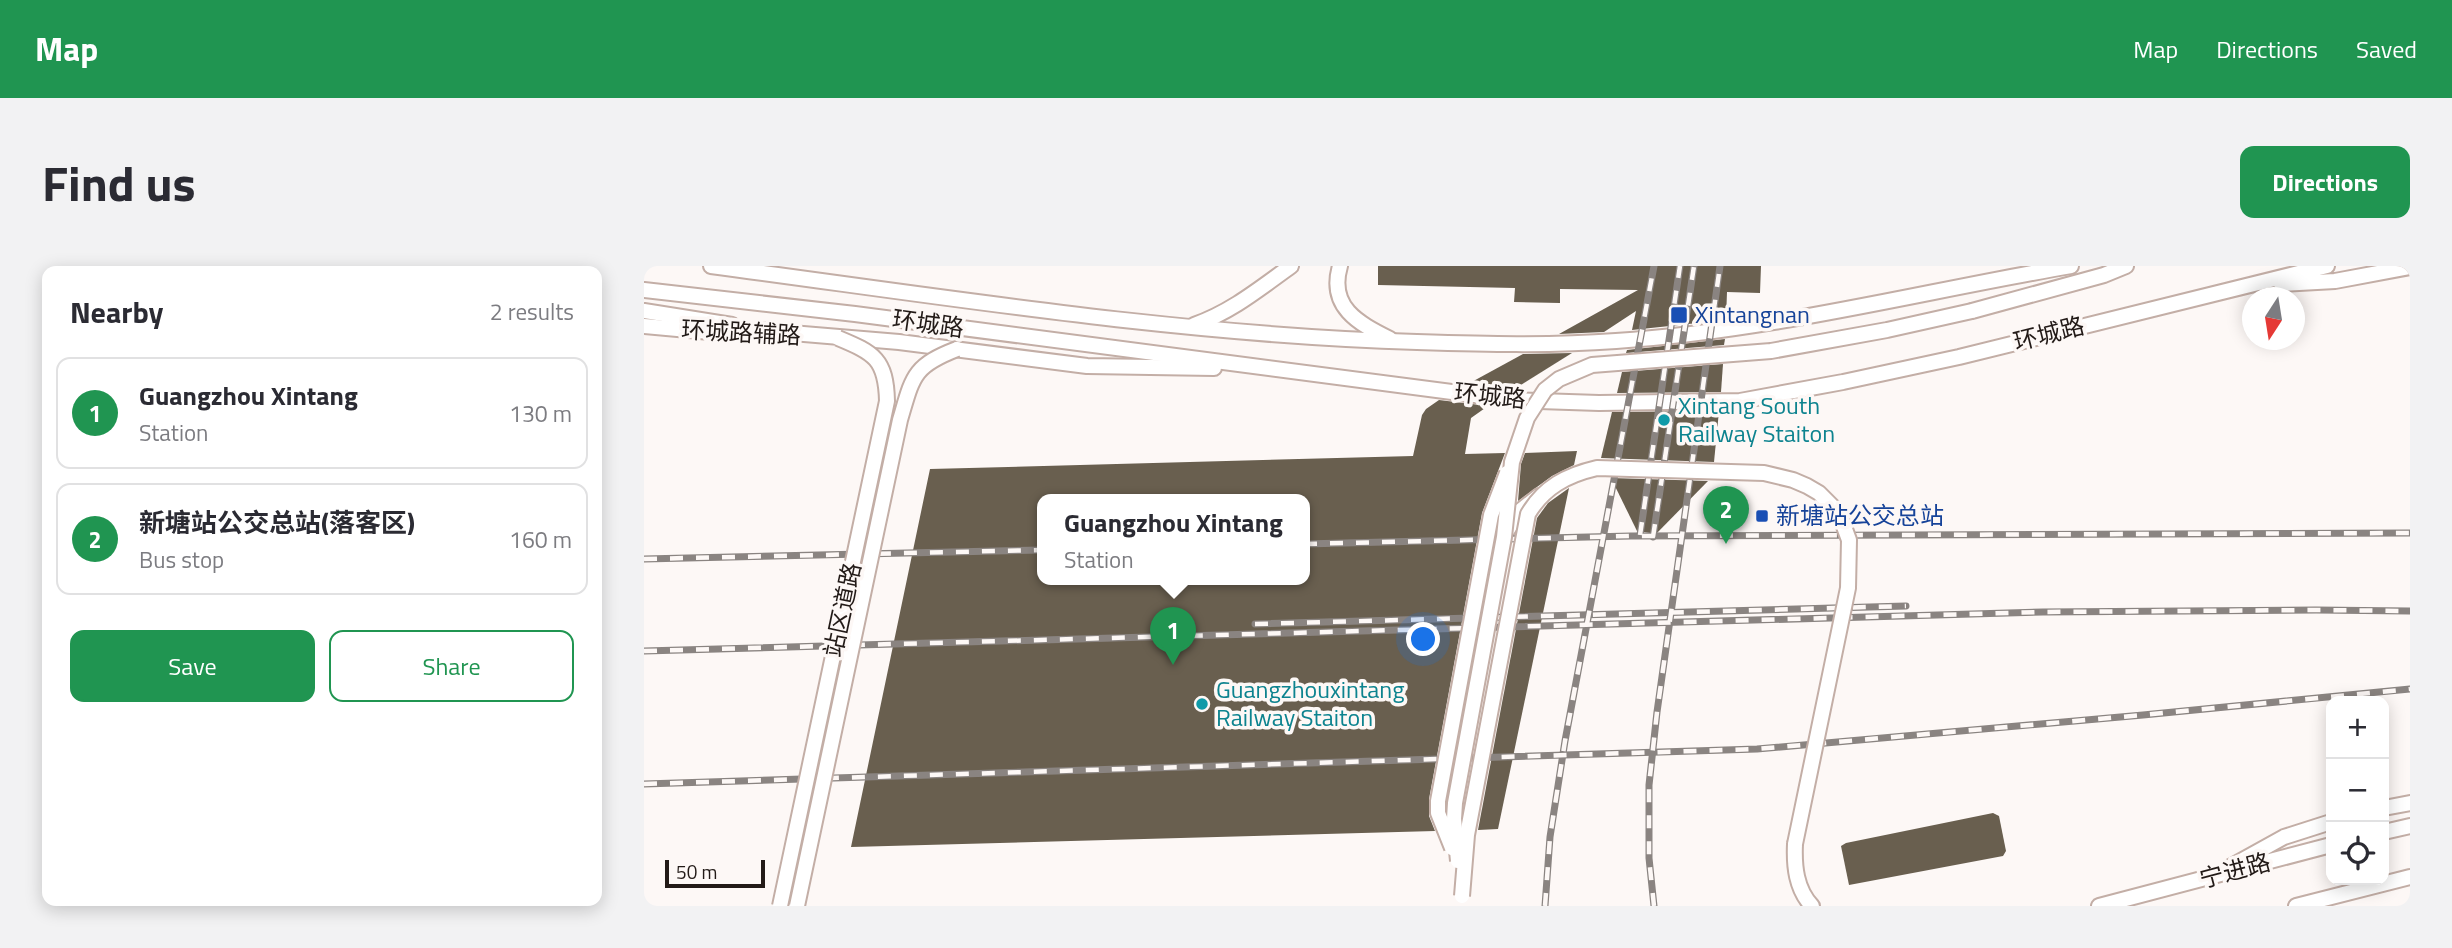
<!DOCTYPE html>
<meta charset="utf-8">
<style>
:root{--surface:#fff;--page:#f2f2f3;--text:#2b2b33;--muted:#7c7c81;--line:#e1e1e2;--accent:#209551}
body{margin:0;font-family:"Titillium Web","Noto Sans SC",sans-serif;background:var(--page);color:var(--text)}
.controls{position:absolute;right:21px;bottom:21px;display:grid;overflow:hidden;border-radius:14px;box-shadow:0 4px 18px #0003}
.controls button{width:63px;height:63px;display:grid;place-items:center;padding:0;border:0;border-bottom:2px solid var(--line);background:var(--surface);color:var(--text);font:35px sans-serif}
.compass{position:absolute;left:1598px;top:21px;width:63px;height:63px;border-radius:50%;background:var(--surface);box-shadow:0 4px 18px #0003;rotate:192deg}
.scale{position:absolute;left:21px;bottom:18px;width:100px;box-sizing:border-box;padding-left:7px;border:4px solid #221a17;border-top:0;font-size:19px;line-height:24px;white-space:nowrap;color:#221a17;-webkit-text-stroke:5px #fdf8f6;paint-order:stroke}
.you{position:absolute;left:780px;top:374px;width:24px;height:24px;margin:-18px;border:5px solid #fff;border-radius:50%;background:#1a73e8;box-shadow:0 0 0 10px #1a73e833}
.badge{display:grid;place-items:center;width:46px;height:46px;border-radius:50%;background:var(--accent);color:#fff;font-size:23px;font-weight:700}
.pin{position:absolute;translate:-50% -58px;filter:drop-shadow(0 2px 4px #0008)}
.pin::after{content:'';position:absolute;top:37px;width:24px;height:21px;background:inherit;clip-path:polygon(0 0,100% 0,50% 100%)}
.popup{position:absolute;left:393px;top:228px;width:273px;height:91px;box-sizing:border-box;display:grid;place-content:center;border-radius:14px;background:var(--surface);filter:drop-shadow(0 2px 5px #0005);font-size:23px;white-space:nowrap;color:var(--muted)}
.popup b{font-size:26px;color:var(--text)}
.popup::after{content:'';position:absolute;left:50%;top:100%;margin-left:-14px;border:14px solid transparent;border-top-color:var(--surface)}
.list{margin:0;padding:0;list-style:none}
h2{display:flex;justify-content:space-between;align-items:center;height:91px;margin:0;padding:0 28px;font-size:30px}
h2 small{font-size:23px;font-weight:400;color:var(--muted)}
.list li{display:grid;grid-template-columns:46px 1fr auto;gap:21px;align-items:center;box-sizing:border-box;height:112px;margin:0 14px 14px;padding:0 14px;border:2px solid var(--line);border-radius:14px}
.list b{display:block;font-size:26px;white-space:nowrap}
.list p{margin:0;font-size:23px;white-space:nowrap;color:var(--muted)}
.list em{font-size:23px;font-style:normal;color:var(--muted)}
.actions{display:flex;gap:14px;padding:21px 28px}
.actions a{flex:1;padding:16px 0;border:2px solid var(--accent);border-radius:14px;text-align:center;font-size:24px;color:var(--accent)}
.actions .main{background:var(--accent);color:#fff}
.icon{flex:none;width:38px;height:38px;fill:none;stroke:currentColor;stroke-width:2;stroke-linecap:round;stroke-linejoin:round}
.map{position:relative;flex:none;width:1766px;height:640px;overflow:hidden;border-radius:14px}
header{display:flex;align-items:center;gap:42px;box-sizing:border-box;height:98px;padding:0 35px;background:var(--accent);color:#fff}
header strong{font-size:33px}
nav{display:flex;gap:38px;margin-inline-start:auto;font-size:24px}
.intro{display:flex;align-items:center;justify-content:space-between;box-sizing:border-box;height:168px;padding:0 42px}
h1{margin:0;font-size:49px}
.button{padding:18px 32px;border-radius:14px;background:var(--accent);color:#fff;font-size:24px;font-weight:700}
main{display:flex;gap:42px;padding:0 42px}
aside{flex:1;background:var(--surface);border-radius:14px;box-shadow:0 4px 18px #0003}
.map>svg:first-child{display:block}
</style>
<header>
<strong>Map</strong>
<nav><a>Map</a><a>Directions</a><a>Saved</a></nav>
</header>
<div class="intro"><h1>Find us</h1><a class="button">Directions</a></div>
<main>
<aside>
<h2>Nearby<small>2 results</small></h2>
<ul class="list">
<li><span class="badge">1</span><div><b>Guangzhou Xintang</b><p>Station</p></div><em>130 m</em></li>
<li><span class="badge">2</span><div><b>新塘站公交总站(落客区)</b><p>Bus stop</p></div><em>160 m</em></li>
</ul>
<div class="actions"><a class="main">Save</a><a>Share</a></div>
</aside>
<div class="map">
<svg width="1766" height="640" viewBox="0 0 1766 640">
<rect width="100%" height="100%" fill="#fdf8f6"/>
<!-- building -->
<g fill="#695f4f" fill-rule="evenodd">
<polygon points="734,0 1117,0 1116,27 1083,26 1082,54 988,64 992,45 960,66 915,68 994,24 916,23 916,37 870,36 871,22 734,19"/>
<polygon points="1081,73 1080,79 982,87 983,84"/>
<polygon points="928,87 869,124 824,118 879,88"/>
<polygon points="1079,98 1077,126 973,127 978,106"/>
<path d="M795,134L844,140L827,152L821,188L861,187L838,247L785,533V550L791,565L207,581L286,203L769,190L778,149L782,143ZM398,233H660V313H398Z"/>
<polygon points="1075,145 1070,196 957,192 968,146"/>
<polygon points="933,185 930,199 908,210 874,235 877,198 881,187"/>
<polygon points="967,212 1064,215 1012,268 993,265"/>
<polygon points="925,222 854,563 834,564 893,252 904,237"/>
<polygon points="1349,547 1355,550 1362,585 1359,590 1205,619 1197,580 1202,577"/>
</g>
<g fill="none" stroke-linecap="round" stroke-linejoin="round">
<!-- secondary casing -->
<g stroke="#c3aea6" stroke-width="18">
<g id="secondary">
<path d="M67,0C302,31 536,69 773,76C839,78 906,80 972,75C1126,65 1276,26 1427,0"/>
<path d="M696,0C684,41 714,57 746,73"/>
<polyline points="1637,18 1691,15 1766,1"/>
<polyline points="0,24 211,48 869,134 955,137 1096,135 1199,116 1315,91 1683,0"/>
<polyline points="0,45 88,59"/>
<polyline points="1328,45 1460,9 1482,0"/>
<path d="M550,59C587,46 615,23 647,0"/>
<polyline points="0,60 66,66 113,64 255,76 443,100 570,102"/>
<polyline points="860,269 876,245 895,230"/>
<polyline points="1740,542 1766,537"/>
<polyline points="1740,566 1766,560"/>
<path d="M1151,578C1150,600 1152,623 1168,640"/>
<polyline points="1584,602 1640,571 1687,556"/>
<polyline points="1455,640 1687,579"/>
<polyline points="1652,640 1766,611"/>
</g>
</g>
<!-- secondary -->
<use href="#secondary" stroke="#fff" stroke-width="14"/>
<!-- rail casing -->
<g stroke="#8a8481" stroke-width="7">
<g id="rail">
<polyline points="996,269 1036,0"/>
<polyline points="1009,271 1050,0"/>
<polyline points="660,278 987,270 1766,267"/>
<polyline points="0,293 398,284"/>
<polyline points="611,358 1262,340"/>
<polyline points="0,385 1399,346 1672,344 1766,345"/>
<polyline points="0,518 1113,483 1499,449 1766,423"/>
<polyline points="901,640 906,571 921,475 1010,0"/>
<polyline points="1010,640 1005,592 1005,519 1013,446 1076,0"/>
</g>
</g>
<!-- rail -->
<use href="#rail" stroke="#fdf8f6" stroke-width="4.5" stroke-dasharray="13" stroke-linecap="butt"/>
<!-- secondary-bridge casing -->
<g stroke="#c3aea6" stroke-width="18" stroke-linecap="butt">
<g id="secondary-bridge">
<polyline points="808,582 794,547 794,535 847,249 863,207"/>
<polyline points="814,595 810,553 811,537 860,271 868,196 883,152 901,124 915,113 948,99 1127,85 1243,64 1328,45"/>
<path d="M818,630L823,569L884,248C900,221 923,209 953,202L1120,207L1149,214L1163,220L1175,227L1195,247L1205,274L1204,322L1151,578"/>
<path d="M136,640L243,135C242,93 230,87 194,72"/>
<path d="M153,640L256,154C269,110 269,100 313,83"/>
</g>
</g>
<!-- secondary-bridge -->
<use href="#secondary-bridge" stroke="#fff" stroke-width="14"/>
</g>
<!-- markers -->
<g fill="#1a4fb4" stroke="#fdf8f6" stroke-width="2.5">
<rect x="1026" y="40" width="18" height="18" rx="3.5"/>
<rect x="1111" y="243" width="14" height="14" rx="3.5"/>
</g>
<g fill="#0f9aa8" stroke="#fdf8f6" stroke-width="2.5">
<circle cx="1020" cy="154" r="7"/>
<circle cx="558" cy="438" r="7"/>
</g>
<g text-anchor="middle" stroke-width="7" stroke-linejoin="round" paint-order="stroke">
<!-- transit labels -->
<g font-size="24" fill="#164399" stroke="#fdf8f6" text-anchor="start">
<text x="1051" y="57">Xintangnan</text>
<text x="1132" y="258">新塘站公交总站</text>
</g>
<!-- street labels -->
<g font-size="24" fill="#221a17" stroke="#fdf8f6">
<text transform="translate(284 58) rotate(8)" y="8">环城路</text>
<text transform="translate(97 67) rotate(3)" y="8">环城路辅路</text>
<text transform="translate(1405 68) rotate(-14)" y="8">环城路</text>
<text transform="translate(846 130) rotate(6)" y="8">环城路</text>
<text transform="translate(199 344) rotate(-78)" y="8">站区道路</text>
<text transform="translate(1591 605) rotate(-15)" y="8">宁进路</text>
</g>
<!-- culture labels -->
<g font-size="24" fill="#0d838f" stroke="#fdf8f6" text-anchor="start">
<text x="1034" y="148">Xintang South<tspan x="1034" dy="28">Railway Staiton</tspan></text>
<text x="572" y="432">Guangzhouxintang<tspan x="572" dy="28">Railway Staiton</tspan></text>
</g>
</g>
</svg>
<div class="controls">
<button>+</button>
<button>−</button>
<button><svg class="icon" aria-label="locate" viewBox="0 0 24 24"><circle cx="12" cy="12" r="6"/><path d="M12 2v4M12 18v4M2 12h4M18 12h4"/></svg></button>
</div>
<svg class="compass" viewBox="-18 -18 36 36"><path d="M0-13l5 13h-10z" fill="#e53935"/><path d="M0 13l5-13h-10z" fill="#7c7c81"/></svg>
<div class="scale">50 m</div>
<div class="you"></div>
<div class="pin badge" style="left:529px;top:399px">1</div>
<div class="popup"><b>Guangzhou Xintang</b>Station</div>
<div class="pin badge" style="left:1082px;top:278px">2</div>
</div>
</main>
